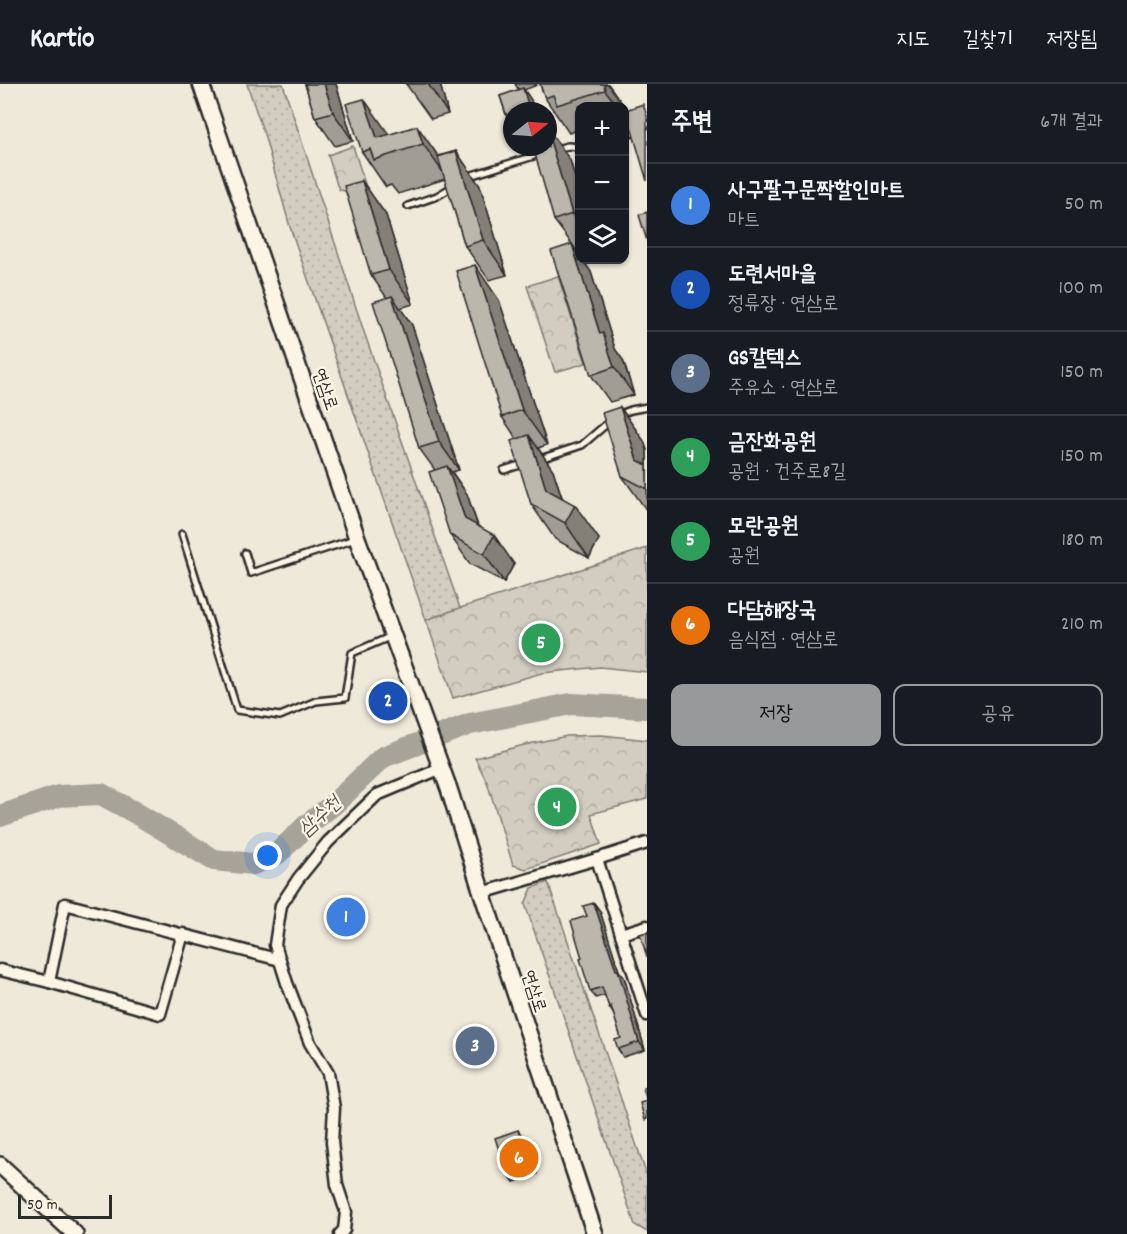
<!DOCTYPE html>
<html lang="ko">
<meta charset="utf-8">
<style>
:root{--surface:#171b24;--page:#20242c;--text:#f1f3f6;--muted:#9ea1a6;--line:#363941;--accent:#98999b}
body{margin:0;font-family:Dekko,"Poor Story",sans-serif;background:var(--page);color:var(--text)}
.controls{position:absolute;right:18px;top:18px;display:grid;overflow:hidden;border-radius:12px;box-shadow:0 2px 4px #0004}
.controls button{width:54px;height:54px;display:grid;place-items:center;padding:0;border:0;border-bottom:2px solid var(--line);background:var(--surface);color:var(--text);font:30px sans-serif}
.compass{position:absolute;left:503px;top:18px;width:54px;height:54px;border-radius:50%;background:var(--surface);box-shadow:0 2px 4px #0004;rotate:73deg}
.scale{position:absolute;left:18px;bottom:15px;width:94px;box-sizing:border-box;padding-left:6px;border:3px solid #2b2b2b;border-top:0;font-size:16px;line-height:21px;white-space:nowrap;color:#2b2b2b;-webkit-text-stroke:4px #fcf5e5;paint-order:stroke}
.you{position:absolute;left:268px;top:772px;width:21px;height:21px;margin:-15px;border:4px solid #fff;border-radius:50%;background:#1a73e8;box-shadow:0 0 0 9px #1a73e833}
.badge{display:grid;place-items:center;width:39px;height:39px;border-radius:50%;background:var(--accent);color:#fff;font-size:20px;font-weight:700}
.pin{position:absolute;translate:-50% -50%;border:3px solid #fff;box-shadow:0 2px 6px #0006}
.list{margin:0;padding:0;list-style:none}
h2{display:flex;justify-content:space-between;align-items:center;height:78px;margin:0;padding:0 24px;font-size:26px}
h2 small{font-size:20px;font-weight:400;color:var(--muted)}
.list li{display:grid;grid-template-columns:39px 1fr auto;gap:18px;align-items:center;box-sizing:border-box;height:84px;padding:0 24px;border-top:2px solid var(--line)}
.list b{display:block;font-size:22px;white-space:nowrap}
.list p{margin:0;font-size:20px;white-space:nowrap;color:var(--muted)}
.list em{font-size:20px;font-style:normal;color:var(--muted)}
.actions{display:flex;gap:12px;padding:18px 24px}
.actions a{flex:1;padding:14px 0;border:2px solid var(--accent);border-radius:12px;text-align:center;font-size:21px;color:var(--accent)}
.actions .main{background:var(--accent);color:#111}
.icon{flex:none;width:33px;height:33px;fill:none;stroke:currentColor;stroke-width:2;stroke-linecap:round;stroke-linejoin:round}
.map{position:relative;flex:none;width:647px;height:1150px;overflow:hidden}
header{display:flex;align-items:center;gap:36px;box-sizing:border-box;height:84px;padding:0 30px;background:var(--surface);border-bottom:2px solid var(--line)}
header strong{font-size:28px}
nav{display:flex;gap:33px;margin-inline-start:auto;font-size:21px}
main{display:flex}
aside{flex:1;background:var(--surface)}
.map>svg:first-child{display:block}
</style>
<header>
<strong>Kartio</strong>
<nav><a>지도</a><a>길찾기</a><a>저장됨</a></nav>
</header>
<main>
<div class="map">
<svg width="647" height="1150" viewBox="0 0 647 1150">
<defs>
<pattern id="grass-dots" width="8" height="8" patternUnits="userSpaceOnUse" patternTransform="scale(1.5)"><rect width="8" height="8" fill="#d2cdc0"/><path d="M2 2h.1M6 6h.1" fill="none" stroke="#b4b0a5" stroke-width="1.8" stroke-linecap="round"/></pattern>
<pattern id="park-crowns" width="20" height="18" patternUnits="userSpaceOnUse" patternTransform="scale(1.5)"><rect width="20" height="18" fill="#d2cdc0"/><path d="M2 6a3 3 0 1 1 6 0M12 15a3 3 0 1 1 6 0" fill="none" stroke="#b4b0a5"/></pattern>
</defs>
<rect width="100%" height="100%" fill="#efe9da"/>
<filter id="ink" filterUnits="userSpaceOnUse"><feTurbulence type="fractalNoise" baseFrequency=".0167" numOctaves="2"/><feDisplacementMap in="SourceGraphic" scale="12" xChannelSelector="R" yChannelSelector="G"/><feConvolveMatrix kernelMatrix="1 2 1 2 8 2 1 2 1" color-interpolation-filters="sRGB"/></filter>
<g filter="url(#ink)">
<!-- grass -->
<g fill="url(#grass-dots)" stroke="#7e7c76" stroke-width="1.5">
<polygon points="247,0 283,0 364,248 460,524 426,536 290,143 264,50"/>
<polygon points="548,798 647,1092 647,1148 635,1141 525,820 532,804"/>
</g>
<!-- park -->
<g fill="url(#park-crowns)" stroke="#7e7c76" stroke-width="1.5">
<polygon points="353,62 366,103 360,110 340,106 337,101 328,71"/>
<polygon points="558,192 586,279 555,288 527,202"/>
<polygon points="647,464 647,588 600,583 542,589 453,614 426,536 460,524"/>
<polygon points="602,651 647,656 647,715 591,730 601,760 526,785 513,781 487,698 475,674 524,661 567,652"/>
</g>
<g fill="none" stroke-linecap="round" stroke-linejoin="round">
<!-- river -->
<polyline stroke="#a6a399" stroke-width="22" points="0,732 59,712 101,710 134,728 214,776 253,780 277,770 307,741 334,720 383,673 470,640 571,620 647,624"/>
<!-- service casing -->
<g stroke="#2b2b2b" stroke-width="10">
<g id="service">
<polyline points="624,52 639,47 647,40"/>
<polyline points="555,65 568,62 580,63"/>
<polyline points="466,93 540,70"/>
<polyline points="408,122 437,112 454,102"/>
<polyline points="620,330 631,326 647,323"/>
<polyline points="540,375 582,361 610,337"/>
<polyline points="504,386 523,380"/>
<polyline points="182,450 237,626 280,632 316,617 345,614 352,569 392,552"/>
<polyline points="245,469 251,489 355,455"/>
</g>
</g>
<!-- minor casing -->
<g stroke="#2b2b2b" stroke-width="15">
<g id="minor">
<polyline points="647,759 597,775 647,931"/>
<polyline points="482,809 597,775"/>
<polyline points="183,850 160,930 49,898 65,820 280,876"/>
<polyline points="621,850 647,842"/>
<polyline points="0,886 49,898"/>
<polyline points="340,1150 344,1146 346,1128 337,1101 332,1058 334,1024 328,989 310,959 287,899 275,861 281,821 298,795 328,758 377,711 442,684"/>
</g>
</g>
<!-- secondary casing -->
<g stroke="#2b2b2b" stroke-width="20">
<g id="secondary">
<polyline points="201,0 357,454 449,705 482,809 595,1150"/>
<polyline points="0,1081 75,1150"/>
</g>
</g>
<!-- service -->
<use href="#service" stroke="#fcf5e5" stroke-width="5"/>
<!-- minor -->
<use href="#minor" stroke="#fcf5e5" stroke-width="10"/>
<!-- secondary -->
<use href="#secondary" stroke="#fcf5e5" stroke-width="15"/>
</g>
<!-- wall -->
<g fill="#a29d94" stroke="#2b2b2b" stroke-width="1.5">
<polygon points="305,0 336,0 353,57 335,62 315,33"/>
<polygon points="406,0 440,0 448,30 431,35"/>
<polygon points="515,0 537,0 537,1 524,6 531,16 512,27 512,49 500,12 519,6"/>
<polygon points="540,0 608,0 624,22 579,22 579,54 574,47 569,49 545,14"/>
<polygon points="624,24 630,40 624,42"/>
<polygon points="417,42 438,72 456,67 480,102 507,191 489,196 465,162 445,95 398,110 391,101 386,103 362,68 388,49 389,51"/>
<polygon points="570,76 579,108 579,170 591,188 615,265 623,276 634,311 610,318 591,291 572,160 554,136"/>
<polygon points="362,97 386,131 413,220 400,224 412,241 459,386 452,388 467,410 478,442 514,480 504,498 470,480 450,451 435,386 419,364 387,214 371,191"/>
<polygon points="499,216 547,361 538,364 553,386 562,413 599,455 589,474 555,455 531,420 517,355 502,333"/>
<polygon points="620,323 644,357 647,366 647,427 622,392"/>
<polygon points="594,819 600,827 619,887 624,893 645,966 623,973 618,965 621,954 614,931 609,923 605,911 596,914 590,907 587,832"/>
<polygon points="526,1057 537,1090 514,1098 506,1087"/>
</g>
<!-- shaded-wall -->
<g fill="#848078" stroke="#2b2b2b" stroke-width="1.5">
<polygon points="324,0 336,0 353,57 333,28"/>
<polygon points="428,0 440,0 448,30"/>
<polygon points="604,0 608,0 624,22 617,22 605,6"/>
<polygon points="523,4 531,16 535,27 530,27"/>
<polygon points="364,15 388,49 395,69 377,54"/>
<polygon points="624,24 630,40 624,33"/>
<polygon points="417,42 441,76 447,94 423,60"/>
<polygon points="548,45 570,76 579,108 579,141 572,130 548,50"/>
<polygon points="456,67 480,102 507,191 483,156"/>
<polygon points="362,97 386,131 413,220 389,186"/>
<polygon points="572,160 579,171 579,176 583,176 591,188 615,265 623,276 634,311 614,283 600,250"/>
<polygon points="475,181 499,216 547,361 522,326"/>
<polygon points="392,212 412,241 459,386 439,358"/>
<polygon points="620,323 644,357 647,366 647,390 637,376"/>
<polygon points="529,351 553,386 568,433 575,421 599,455 589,474 565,439 546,405"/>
<polygon points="447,382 467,410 485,464 465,435"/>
<polygon points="494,451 514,480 504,498 484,470"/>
<polygon points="594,819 600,827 619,887 624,893 645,966 639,958"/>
<polygon points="518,1046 526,1057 537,1090 529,1079"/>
</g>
<!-- building -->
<g fill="#bcb7ac" stroke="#2b2b2b" stroke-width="1.5">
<polygon points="305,0 324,0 333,28 315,33"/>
<polygon points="540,0 604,0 605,6 557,21 553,11 545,14"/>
<polygon points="523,4 530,27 512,27 512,48 500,12"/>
<polygon points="364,15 377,54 417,42 423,60 374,76 370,65 362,68 346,20"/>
<polygon points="643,20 647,32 647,97 626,26"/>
<polygon points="548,50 572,130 554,136 533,63 548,63"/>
<polygon points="456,67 483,156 465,162 438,73"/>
<polygon points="362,97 389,186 371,191 344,102"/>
<polygon points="647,128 647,157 639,131"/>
<polygon points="572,160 600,250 603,249 614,283 591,291 551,167"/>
<polygon points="475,181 522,326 502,333 456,187"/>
<polygon points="392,212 439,358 419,364 373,218"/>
<polygon points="620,323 637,376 647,381 647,405 622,392 602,329"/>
<polygon points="529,351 546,405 575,421 565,439 531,420 511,357"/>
<polygon points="447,382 465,435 494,451 484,470 450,451 429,388"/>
<polygon points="594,819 616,886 618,886 639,958 618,965 615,956 621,954 611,922 609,923 602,903 590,907 580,875 582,874 571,837 587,832 583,822"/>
<polygon points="647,848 647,873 640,850"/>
<polygon points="647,1003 647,1035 645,1036 640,1019 647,1017 643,1004"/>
<polygon points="518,1046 529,1079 506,1087 495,1054"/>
</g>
</g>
<g text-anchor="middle" stroke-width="4.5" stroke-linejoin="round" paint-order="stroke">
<!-- street labels -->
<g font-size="18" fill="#2b2b2b" stroke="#fcf5e5">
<text transform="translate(326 305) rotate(71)" y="6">연삼로</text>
<text transform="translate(535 907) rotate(72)" y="6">연삼로</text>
</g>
<!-- water labels -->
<g font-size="20" font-style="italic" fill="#565552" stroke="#fcf5e5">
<text transform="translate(319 731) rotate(-43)" y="7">삼수천</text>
</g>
</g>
</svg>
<div class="controls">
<button>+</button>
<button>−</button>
<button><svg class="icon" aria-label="layers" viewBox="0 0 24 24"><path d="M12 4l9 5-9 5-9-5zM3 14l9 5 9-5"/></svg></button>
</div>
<svg class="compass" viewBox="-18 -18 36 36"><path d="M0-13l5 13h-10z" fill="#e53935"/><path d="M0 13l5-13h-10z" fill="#9ea1a6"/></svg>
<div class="scale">50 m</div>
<div class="you"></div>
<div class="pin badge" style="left:346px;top:833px;background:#3f7fe0">1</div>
<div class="pin badge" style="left:388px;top:617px;background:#1a4fb4">2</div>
<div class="pin badge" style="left:475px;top:962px;background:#5c6f8a">3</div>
<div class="pin badge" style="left:557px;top:723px;background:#2e9e5b">4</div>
<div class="pin badge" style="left:541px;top:559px;background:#2e9e5b">5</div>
<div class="pin badge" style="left:519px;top:1074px;background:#e8710a">6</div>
</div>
<aside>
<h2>주변<small>6개 결과</small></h2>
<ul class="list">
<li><span class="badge" style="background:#3f7fe0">1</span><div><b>사구팔구문짝할인마트</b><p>마트</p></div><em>50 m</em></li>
<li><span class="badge" style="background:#1a4fb4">2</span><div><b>도련서마을</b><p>정류장 · 연삼로</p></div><em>100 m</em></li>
<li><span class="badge" style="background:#5c6f8a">3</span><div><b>GS칼텍스</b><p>주유소 · 연삼로</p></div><em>150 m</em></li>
<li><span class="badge" style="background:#2e9e5b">4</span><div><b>금잔화공원</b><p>공원 · 건주로8길</p></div><em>150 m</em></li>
<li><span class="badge" style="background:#2e9e5b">5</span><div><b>모란공원</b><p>공원</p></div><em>180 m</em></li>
<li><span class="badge" style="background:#e8710a">6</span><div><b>다담해장국</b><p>음식점 · 연삼로</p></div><em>210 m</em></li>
</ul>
<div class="actions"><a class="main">저장</a><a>공유</a></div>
</aside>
</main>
